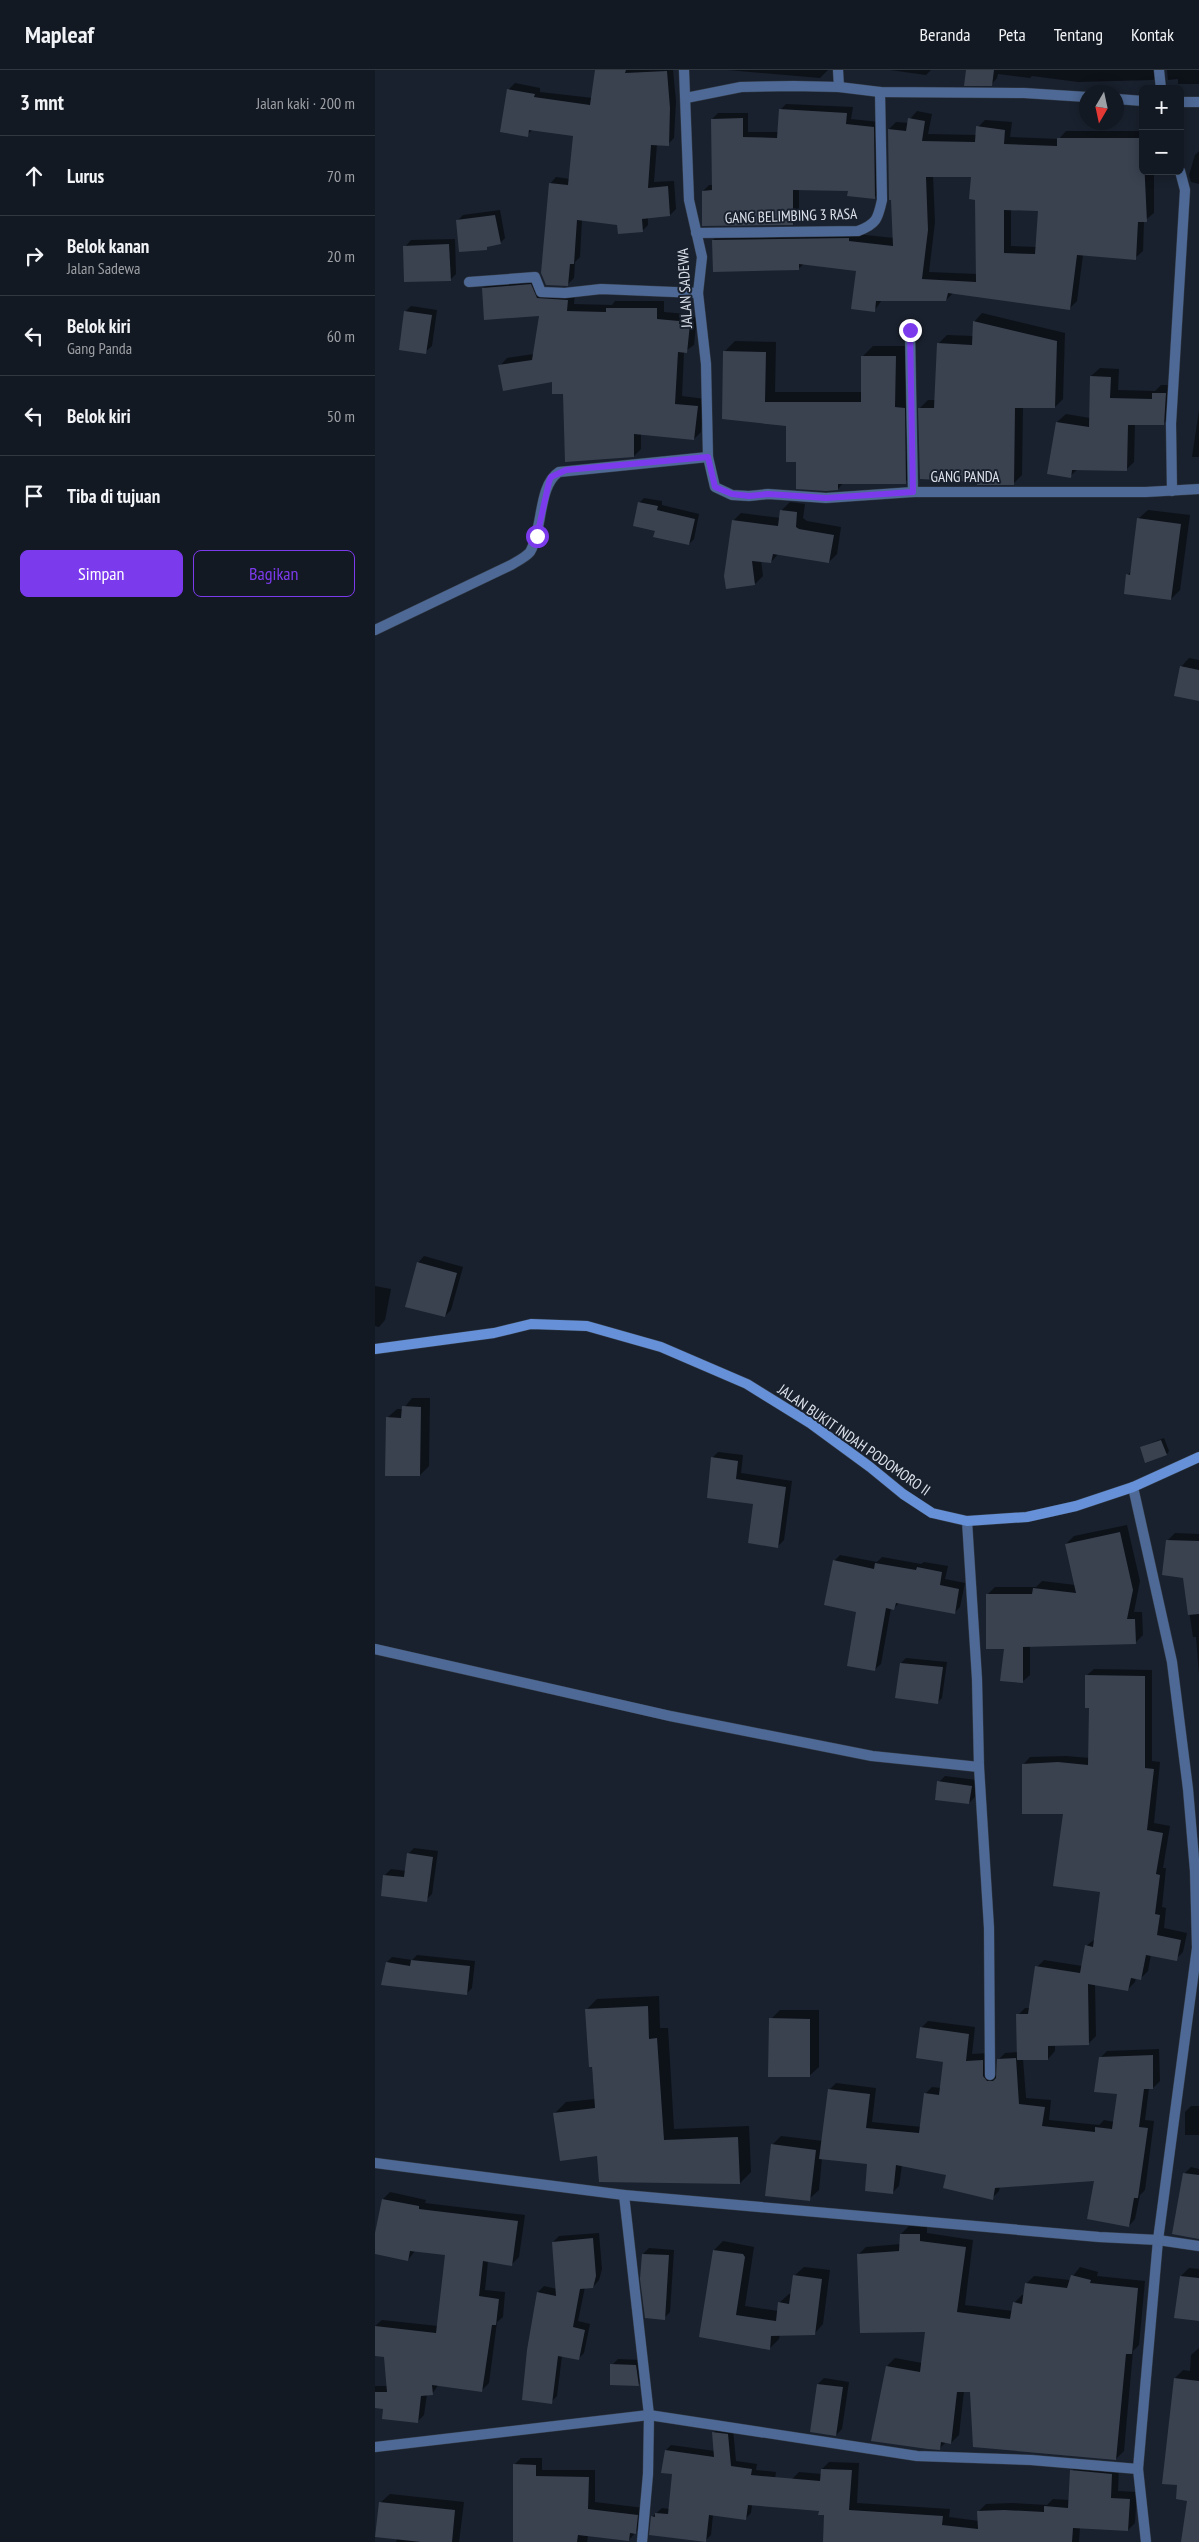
<!DOCTYPE html>
<html lang="id">
<meta charset="utf-8">
<style>
:root{--surface:#131922;--page:#20262f;--text:#f1f3f6;--muted:#9da0a5;--line:#323840;--accent:#7c3aed}
body{margin:0;font-family:"PT Sans Narrow",sans-serif;background:var(--page);color:var(--text)}
.controls{position:absolute;right:15px;top:15px;display:grid;overflow:hidden;border-radius:8px;box-shadow:0 2px 12px #0003}
.controls button{width:45px;height:45px;display:grid;place-items:center;padding:0;border:0;border-bottom:1px solid var(--line);background:var(--surface);color:var(--text);font:25px sans-serif}
.compass{position:absolute;left:704px;top:15px;width:45px;height:45px;border-radius:50%;background:var(--surface);box-shadow:0 2px 12px #0003;rotate:189deg}
.stop{position:absolute;width:15px;height:15px;margin:-11px;border:4px solid #7c3aed;border-radius:50%;background:#fff}
.stop.end{background:#7c3aed;border-color:#fff;box-shadow:0 1px 5px #0008}
.list{margin:0;padding:0;list-style:none}
h2{display:flex;justify-content:space-between;align-items:center;height:65px;margin:0;padding:0 20px;font-size:21px}
h2 small{font-size:16px;font-weight:400;color:var(--muted)}
.list li{display:grid;grid-template-columns:32px 1fr auto;gap:15px;align-items:center;box-sizing:border-box;height:80px;padding:0 20px;border-top:1px solid var(--line)}
.list b{display:block;font-size:19px;white-space:nowrap}
.list p{margin:0;font-size:16px;white-space:nowrap;color:var(--muted)}
.list em{font-size:16px;font-style:normal;color:var(--muted)}
.actions{display:flex;gap:10px;padding:15px 20px}
.actions a{flex:1;padding:11px 0;border:1px solid var(--accent);border-radius:8px;text-align:center;font-size:18px;color:var(--accent)}
.actions .main{background:var(--accent);color:#fff}
.icon{flex:none;width:28px;height:28px;fill:none;stroke:currentColor;stroke-width:2;stroke-linecap:round;stroke-linejoin:round}
.map{position:relative;flex:none;width:824px;height:2472px;overflow:hidden}
header{display:flex;align-items:center;gap:30px;box-sizing:border-box;height:70px;padding:0 25px;background:var(--surface);border-bottom:1px solid var(--line)}
header strong{font-size:24px}
nav{display:flex;gap:28px;margin-inline-start:auto;font-size:18px}
main{display:flex}
aside{flex:1;background:var(--surface)}
.map>svg:first-child{display:block}
</style>
<header>
<strong>Mapleaf</strong>
<nav><a>Beranda</a><a>Peta</a><a>Tentang</a><a>Kontak</a></nav>
</header>
<main>
<aside>
<h2>3 mnt<small>Jalan kaki · 200 m</small></h2>
<ul class="list">
<li><svg class="icon" aria-label="ahead" viewBox="0 0 24 24"><path d="M12 20V5M6 11l6-6 6 6"/></svg><div><b>Lurus</b></div><em>70 m</em></li>
<li><svg class="icon" aria-label="right" viewBox="0 0 24 24"><path d="M7 20v-9h11M14 6l5 5-5 5"/></svg><div><b>Belok kanan</b><p>Jalan Sadewa</p></div><em>20 m</em></li>
<li><svg class="icon" aria-label="left" viewBox="0 0 24 24"><path d="M17 20v-9H6M10 6l-5 5 5 5"/></svg><div><b>Belok kiri</b><p>Gang Panda</p></div><em>60 m</em></li>
<li><svg class="icon" aria-label="left" viewBox="0 0 24 24"><path d="M17 20v-9H6M10 6l-5 5 5 5"/></svg><div><b>Belok kiri</b></div><em>50 m</em></li>
<li><svg class="icon" aria-label="arrive" viewBox="0 0 24 24"><path d="M6 21V4h12l-3 4 3 4H6"/></svg><div><b>Tiba di tujuan</b></div></li>
</ul>
<div class="actions"><a class="main">Simpan</a><a>Bagikan</a></div>
</aside>
<div class="map">
<svg width="824" height="2472" viewBox="0 0 824 2472">
<rect width="100%" height="100%" fill="#19212e"/>
<!-- shadow -->
<g fill="#0007" fill-rule="evenodd">
<polygon points="221,0 298,0 301,31 299,68 293,74 282,74 279,112 299,111 301,139 295,145 273,147 273,155 267,161 243,154 207,150 205,187 200,192 199,208 193,214 175,114 181,107 195,109 199,65 158,59 152,65 133,20 140,13 165,18 165,22 218,28"/>
<polygon points="353,0 453,0 445,8"/>
<polygon points="515,0 556,0 551,5"/>
<polygon points="593,0 785,0 785,3 778,10 703,12 657,6 655,8 623,4 622,8 616,15"/>
<polygon points="792,0 824,0 824,14 803,14 803,9 793,10"/>
<polygon points="411,34 478,37 476,49 504,52 506,121 500,127 474,120 424,119 424,148 418,154 328,121 334,115 338,115 337,49 343,43 373,43 373,62 404,62 405,40"/>
<path d="M542,41L557,44L553,64L602,65L603,57L610,50L637,52L635,67L684,69L691,61H768V101H779V143L769,151L768,181L760,188L708,185L702,231L694,239L578,223L571,230H507L499,241L482,200L429,194L423,199L338,170L346,163L481,164L519,168L514,59L521,52L534,53L535,49ZM558,106H597L601,128L602,204L554,202L560,152ZM636,139L664,140L662,177L636,176Z"/>
<polygon points="824,81 824,114 816,112 814,105 820,85"/>
<polygon points="125,140 130,168 125,173 115,175 111,178 83,150 88,145"/>
<polygon points="80,169 81,204 75,210 30,177 36,170"/>
<polygon points="163,207 170,221 200,223 199,234 237,235 240,231 289,231 289,242 311,244 311,247 322,247 319,275 309,282 307,326 330,329 326,362 319,369 266,363 266,379 259,386 189,323 179,311 125,296 132,288 159,284 166,245 108,218 116,211"/>
<polygon points="36,236 62,240 57,276 50,282 30,242"/>
<polygon points="607,243 690,263 688,329 680,337 648,337 647,405 638,414 603,411 545,338 553,330 561,330 564,273 572,265 598,266 599,252"/>
<polygon points="360,271 401,272 400,322 487,322 487,287 498,276 531,276 531,327 540,327 541,402 530,412 469,412 463,419 423,391 412,355 348,348 349,282"/>
<polygon points="725,298 744,299 743,320 780,321 786,315 799,315 797,345 789,353 760,353 759,392 751,400 703,399 695,406 682,352 691,344 715,348 716,306"/>
<polygon points="824,340 824,387 817,387"/>
<polygon points="269,428 287,431 287,435 324,444 319,469 314,474 281,460 264,433"/>
<polygon points="415,432 430,434 428,448 432,451 466,457 462,484 454,492 404,483 396,492 386,490 388,506 380,514 358,451 366,443 406,448 407,440"/>
<polygon points="773,440 815,445 805,520 796,529 753,505 756,501 763,449"/>
<polygon points="814,588 824,590 824,630 806,597"/>
<polygon points="49,1186 88,1197 76,1240 70,1246 43,1193"/>
<polygon points="0,1216 16,1219 10,1250 4,1257 0,1256"/>
<polygon points="37,1328 55,1328 54,1396 45,1405 12,1348 22,1339 28,1339"/>
<polygon points="789,1368 794,1381 792,1384 766,1377"/>
<polygon points="343,1382 368,1385 366,1403 417,1411 409,1470 403,1476 379,1432 337,1388"/>
<polygon points="752,1455 765,1511 759,1542 767,1542 768,1565 760,1573 655,1576 655,1605 647,1612 630,1578 612,1525 620,1517 661,1517 667,1511 700,1515 691,1474 699,1466"/>
<polygon points="800,1463 824,1464 824,1604 821,1567 818,1567 809,1507 792,1471"/>
<polygon points="465,1485 502,1492 507,1487 546,1494 549,1492 573,1496 570,1509 590,1513 585,1537 579,1543 525,1532 519,1538 516,1538 506,1594 499,1600 483,1541 459,1491"/>
<polygon points="531,1588 572,1592 567,1628 562,1633 526,1593"/>
<polygon points="719,1599 777,1600 777,1691 785,1692 779,1753 795,1756 788,1798 791,1798 787,1837 791,1838 789,1858 812,1863 808,1882 801,1889 776,1884 773,1901 766,1908 761,1907 760,1912 753,1919 720,1914 721,1966 714,1973 680,1974 680,1981 673,1989 648,1989 651,2028 676,2030 674,2050 724,2055 729,2050 739,2052 743,2023 725,1988 732,1981 784,1979 785,2011 778,2018 774,2018 770,2050 779,2051 770,2120 765,2125 760,2149 754,2156 721,2109 625,2116 624,2121 617,2128 572,2104 527,2095 524,2116 518,2122 494,2092 447,2088 444,2120 434,2129 397,2075 406,2066 448,2071 454,2020 461,2013 501,2018 497,2052 547,2057 550,2024 557,2017 566,2018 569,1991 546,1958 553,1951 600,1957 597,1984 614,1983 619,2005 623,2005 623,1990 630,1983 643,1982 643,1945 650,1938 655,1938 662,1897 669,1890 707,1896 711,1876 720,1869 726,1821 689,1743 648,1695 655,1687 691,1686 715,1688 715,1637 711,1606"/>
<polygon points="570,1706 602,1710 600,1727 594,1733 564,1712"/>
<polygon points="39,1778 63,1781 57,1824 51,1830 9,1806 16,1799 31,1801 33,1784"/>
<polygon points="42,1885 100,1891 97,1918 92,1923 12,1892 17,1887 37,1890"/>
<polygon points="284,1926 285,1958 293,1958 299,2059 374,2056 376,2102 365,2113 223,2085 180,2043 191,2032 220,2029 211,1940 222,1929"/>
<polygon points="405,1940 444,1940 444,1997 434,2006 396,1949"/>
<polygon points="816,2036 824,2036 824,2065 810,2065 810,2042"/>
<polygon points="816,2097 824,2099 824,2168 799,2163 810,2103"/>
<polygon points="15,2122 51,2130 50,2133 150,2145 144,2187 137,2194 113,2191 110,2220 130,2222 128,2247 122,2252 114,2313 107,2320 64,2314 57,2324 52,2324 49,2345 42,2352 9,2337 0,2337 0,2316 13,2316 10,2286 0,2285 0,2256 7,2250 63,2256 71,2184 40,2181 33,2190 0,2183 0,2170 8,2129"/>
<polygon points="534,2156 552,2157 552,2163 598,2170 590,2235 638,2241 639,2233 647,2225 650,2225 651,2214 659,2206 695,2210 705,2197 723,2202 722,2206 770,2211 764,2275 758,2281 749,2381 741,2389 596,2321 589,2321 584,2365 576,2373 571,2372 564,2379 512,2296 520,2288 547,2293 551,2260 483,2185 491,2177 526,2174 526,2164"/>
<polygon points="224,2163 227,2199 224,2210 218,2217 210,2217 203,2251 215,2254 209,2283 203,2289 187,2286 182,2326 176,2332 163,2222 169,2216 182,2219 178,2172 184,2166"/>
<polygon points="348,2171 379,2177 370,2236 403,2241 404,2233 414,2224 417,2224 419,2206 429,2197 455,2200 448,2254 439,2264 405,2264 404,2269 395,2278 325,2266 339,2180"/>
<polygon points="274,2178 299,2180 295,2242 289,2248 268,2184"/>
<polygon points="814,2198 824,2199 824,2250 806,2206"/>
<polygon points="824,2278 824,2472 807,2472 813,2430 804,2414 800,2308 808,2300 815,2301 816,2285"/>
<polygon points="243,2289 267,2290 269,2309 263,2315 237,2295"/>
<polygon points="449,2308 474,2312 467,2359 461,2365 443,2314"/>
<polygon points="344,2357 358,2359 361,2391 382,2394 381,2400 401,2402 397,2430 377,2435 376,2443 370,2449 338,2445 336,2465 330,2471 277,2447 287,2438 295,2439 298,2403 291,2380 296,2375 340,2381 339,2362"/>
<polygon points="146,2388 167,2388 167,2400 220,2400 220,2432 269,2438 267,2455 254,2470 213,2465 212,2472 139,2472 139,2395"/>
<polygon points="454,2392 484,2393 482,2433 575,2439 574,2447 604,2451 603,2442 611,2434 638,2433 672,2435 678,2429 695,2430 697,2401 704,2393 744,2397 743,2421 762,2422 760,2453 753,2460 705,2457 704,2472 450,2472 450,2444 417,2409 424,2402 447,2404 447,2399"/>
<polygon points="15,2424 89,2432 84,2472 21,2472 22,2468 5,2433"/>
</g>
<!-- building -->
<g fill="#3a4250" fill-rule="evenodd">
<polygon points="220,0 251,0 250,3 292,1 295,38 294,76 276,75 273,118 293,116 295,146 267,149 268,162 243,164 242,155 202,150 199,194 195,194 193,216 171,215 166,203 174,113 193,115 198,66 154,60 153,67 125,62 132,19 160,24 159,27 215,35"/>
<polygon points="591,0 619,0 617,16 589,16"/>
<polygon points="404,39 472,43 471,54 499,57 500,129 472,126 473,121 418,120 418,155 327,156 327,121 337,120 336,49 368,48 368,67 402,68"/>
<path d="M533,48L550,51L547,71L600,72L601,56L630,60L629,74L682,76V68H768L772,152H763L761,190L702,185L695,240L573,223L571,231H501L500,242L476,239L481,201L424,194V200L338,202L337,170L474,168V171L518,176L516,130H514L513,59L531,61ZM551,107H596L594,129L600,130L601,212L547,209L553,160ZM629,140L663,141L660,184L629,183Z"/>
<polygon points="120,145 126,174 112,177 112,180 84,182 81,150"/>
<polygon points="74,174 76,211 29,212 28,176"/>
<polygon points="156,214 162,228 193,230 192,241 231,242 231,238 282,238 282,249 304,251 304,254 315,254 312,283 303,282 300,334 323,336 319,370 259,364 259,387 190,392 188,324 177,324 177,312 128,321 123,295 157,290 164,246 109,250 107,218"/>
<polygon points="29,241 57,245 51,284 24,280"/>
<polygon points="598,251 682,271 680,338 640,338 639,415 602,415 602,412 545,409 543,338 559,338 562,273 597,275"/>
<polygon points="348,281 391,282 390,332 486,332 486,286 521,286 520,337 530,338 531,414 463,414 463,420 451,421 421,419 421,392 411,392 411,356 347,349"/>
<polygon points="715,306 736,307 735,328 777,329 777,323 791,323 789,355 753,355 752,401 697,400 696,408 672,404 681,352 714,357"/>
<polygon points="263,432 283,436 282,440 320,449 314,475 278,467 280,461 258,456"/>
<polygon points="405,440 422,442 421,457 424,459 459,465 454,493 398,484 396,493 377,491 380,515 351,519 349,506 357,450 403,456"/>
<polygon points="762,448 806,454 796,530 749,524 751,504 755,505"/>
<polygon points="805,596 824,600 824,631 799,626"/>
<polygon points="42,1192 82,1203 70,1247 30,1237"/>
<polygon points="27,1336 46,1337 45,1406 10,1406 11,1347 26,1348"/>
<polygon points="786,1370 792,1385 770,1393 765,1377"/>
<polygon points="336,1387 363,1391 361,1409 411,1417 403,1478 373,1473 378,1434 332,1428"/>
<polygon points="745,1462 758,1520 752,1549 760,1549 761,1574 648,1577 648,1613 625,1611 629,1579 611,1579 611,1524 657,1524 658,1518 701,1523 690,1474"/>
<polygon points="791,1470 824,1471 824,1544 813,1545 808,1508 787,1505"/>
<polygon points="458,1490 499,1499 500,1493 541,1500 542,1497 567,1502 565,1515 584,1519 580,1544 521,1533 519,1540 511,1538 500,1601 472,1596 481,1542 449,1535"/>
<polygon points="525,1593 568,1597 563,1634 520,1628"/>
<polygon points="710,1605 770,1606 770,1698 779,1699 772,1760 788,1763 781,1804 785,1805 780,1844 785,1845 782,1865 806,1870 802,1891 771,1885 766,1910 756,1908 753,1921 713,1914 714,1975 673,1976 673,1990 642,1990 641,1944 653,1944 660,1896 705,1903 710,1875 718,1877 725,1822 678,1816 688,1744 647,1744 647,1694 683,1692 713,1695 714,1638 710,1638"/>
<polygon points="562,1711 597,1716 594,1734 560,1730"/>
<polygon points="32,1783 58,1787 52,1832 6,1826 8,1805 29,1807"/>
<polygon points="36,1890 95,1896 92,1925 6,1915 11,1892 35,1896"/>
<polygon points="273,1936 274,1969 282,1968 289,2070 363,2067 365,2114 224,2112 222,2086 185,2091 178,2043 220,2038 217,1997 214,1997 210,1939"/>
<polygon points="394,1948 435,1949 435,2007 393,2007"/>
<polygon points="545,1957 594,1964 591,1991 608,1990 608,2006 612,2011 618,2011 621,2008 622,1989 641,1988 644,2034 670,2037 667,2056 720,2062 720,2057 737,2059 742,2024 719,2022 724,1987 778,1985 778,2019 769,2019 764,2057 773,2058 763,2128 759,2128 754,2157 712,2149 719,2111 620,2118 618,2130 568,2118 571,2105 521,2095 518,2124 490,2121 492,2094 444,2089 453,2019 495,2024 491,2058 544,2063 549,2023 564,2025 568,1992 541,1988"/>
<polygon points="396,2074 441,2080 435,2131 390,2126"/>
<polygon points="808,2103 824,2105 824,2169 797,2164"/>
<polygon points="7,2129 44,2136 44,2139 143,2151 137,2196 108,2191 104,2226 124,2229 121,2255 117,2255 107,2322 57,2315 58,2325 46,2326 43,2353 7,2349 8,2339 0,2338 0,2322 12,2322 9,2287 0,2286 0,2256 61,2263 70,2185 35,2181 33,2191 0,2184 0,2163"/>
<polygon points="525,2164 545,2164 545,2171 591,2177 582,2242 635,2249 638,2232 647,2234 650,2213 692,2218 696,2205 716,2210 715,2213 763,2218 757,2284 751,2284 741,2390 598,2377 595,2322 582,2322 576,2374 566,2372 565,2380 553,2379 496,2371 511,2296 545,2302 550,2262 485,2263 482,2184 524,2181"/>
<polygon points="218,2168 221,2206 218,2218 205,2219 198,2257 210,2260 204,2290 183,2286 177,2334 147,2330 152,2280 162,2222 181,2226 177,2172"/>
<polygon points="338,2180 368,2184 370,2187 361,2245 401,2251 403,2232 414,2234 418,2205 447,2209 440,2265 396,2266 395,2280 324,2267"/>
<polygon points="267,2184 294,2185 290,2250 270,2248 265,2209"/>
<polygon points="805,2206 824,2208 824,2251 799,2248"/>
<polygon points="235,2294 261,2295 264,2316 235,2315"/>
<polygon points="799,2308 824,2311 824,2472 806,2472 812,2431 801,2429 802,2415 787,2414"/>
<polygon points="442,2314 468,2317 461,2366 435,2362"/>
<polygon points="337,2362 353,2364 356,2396 377,2399 376,2405 445,2411 446,2399 477,2400 474,2440 568,2446 567,2455 603,2459 602,2441 629,2440 669,2442 669,2436 693,2438 695,2400 737,2404 736,2428 755,2429 753,2461 698,2458 697,2472 448,2472 449,2445 443,2445 444,2441 373,2435 371,2450 334,2445 331,2472 274,2465 276,2446 280,2447 280,2443 293,2444 297,2404 286,2403 290,2380 339,2387"/>
<polygon points="138,2394 161,2395 161,2406 214,2407 213,2439 263,2445 261,2464 255,2463 254,2471 203,2465 202,2472 138,2472"/>
<polygon points="4,2432 80,2440 77,2472 46,2472 0,2467"/>
</g>
<g fill="none" stroke-linecap="round" stroke-linejoin="round">
<!-- lane casing -->
<g stroke="#343c48" stroke-width="11">
<polyline id="lane" points="535,260 538,422"/>
</g>
<!-- street casing -->
<g stroke="#343c48" stroke-width="11">
<g id="street">
<polyline points="309,0 314,130 327,187 323,223 331,294 333,387 340,417 357,425 374,426 393,424 451,428 538,422 771,422 824,419"/>
<polyline points="463,0 464,17"/>
<polyline points="784,0 786,19"/>
<polyline points="311,28 366,17 419,16 464,17 505,22 649,23 712,27"/>
<polyline points="742,29 768,31"/>
<polyline points="805,32 824,32"/>
<path d="M321,163L483,161C502,154 503,148 507,130L505,22"/>
<polyline points="94,212 160,207 166,222 190,223 226,219 323,223"/>
<polyline points="797,421 796,354 810,120 805,101"/>
<path d="M0,560L136,495C141,492 151,487 155,482C168,460 163,415 184,402L333,387"/>
<polyline points="758,1417 797,1592 813,1719 820,1801 822,1878 783,2170 763,2399 771,2472"/>
<polyline points="592,1451 602,1609 604,1697 614,1858 615,2005"/>
<polyline points="0,1579 295,1646 497,1686 604,1697"/>
<polyline points="0,2093 249,2125 724,2167 783,2170 824,2176"/>
<polyline points="249,2125 274,2345 273,2404 267,2472"/>
<polyline points="0,2377 274,2345 542,2386 656,2390 763,2399"/>
</g>
</g>
<!-- secondary casing -->
<g stroke="#343c48" stroke-width="11">
<polyline id="secondary" points="0,1279 119,1263 156,1254 212,1256 286,1277 372,1314 435,1353 495,1397 528,1424 557,1443 592,1451 652,1447 701,1436 758,1417 824,1387"/>
</g>
<!-- lane -->
<use href="#lane" stroke="#4e6995" stroke-width="10"/>
<!-- street -->
<use href="#street" stroke="#4e6995" stroke-width="10"/>
<!-- secondary -->
<use href="#secondary" stroke="#6691d8" stroke-width="10"/>
</g>
<g fill="none" stroke-linecap="round" stroke-linejoin="round">
<!-- route -->
<polyline stroke="#7c3aed" stroke-width="6" points="162,466 174,412 176,407 191,400 333,387 340,417 357,424 374,426 393,424 451,428 538,422 535,260"/>
</g>
<g text-anchor="middle" stroke-width="4" stroke-linejoin="round" paint-order="stroke">
<!-- street labels -->
<g font-size="15" fill="#dce1ea" stroke="#19212e">
<text transform="translate(416 146) rotate(-2)" y="5">GANG BELIMBING 3 RASA</text>
<text transform="translate(310 218) rotate(-93)" y="5">JALAN SADEWA</text>
<text x="590" y="412">GANG PANDA</text>
<text transform="translate(479 1370) rotate(35)" y="5">JALAN BUKIT INDAH PODOMORO II</text>
</g>
</g>
</svg>
<div class="controls">
<button>+</button>
<button>−</button>
</div>
<svg class="compass" viewBox="-18 -18 36 36"><path d="M0-13l5 13h-10z" fill="#e53935"/><path d="M0 13l5-13h-10z" fill="#9da0a5"/></svg>
<div class="stop" style="left:162px;top:466px"></div>
<div class="stop end" style="left:535px;top:260px"></div>
</div>
</main>
